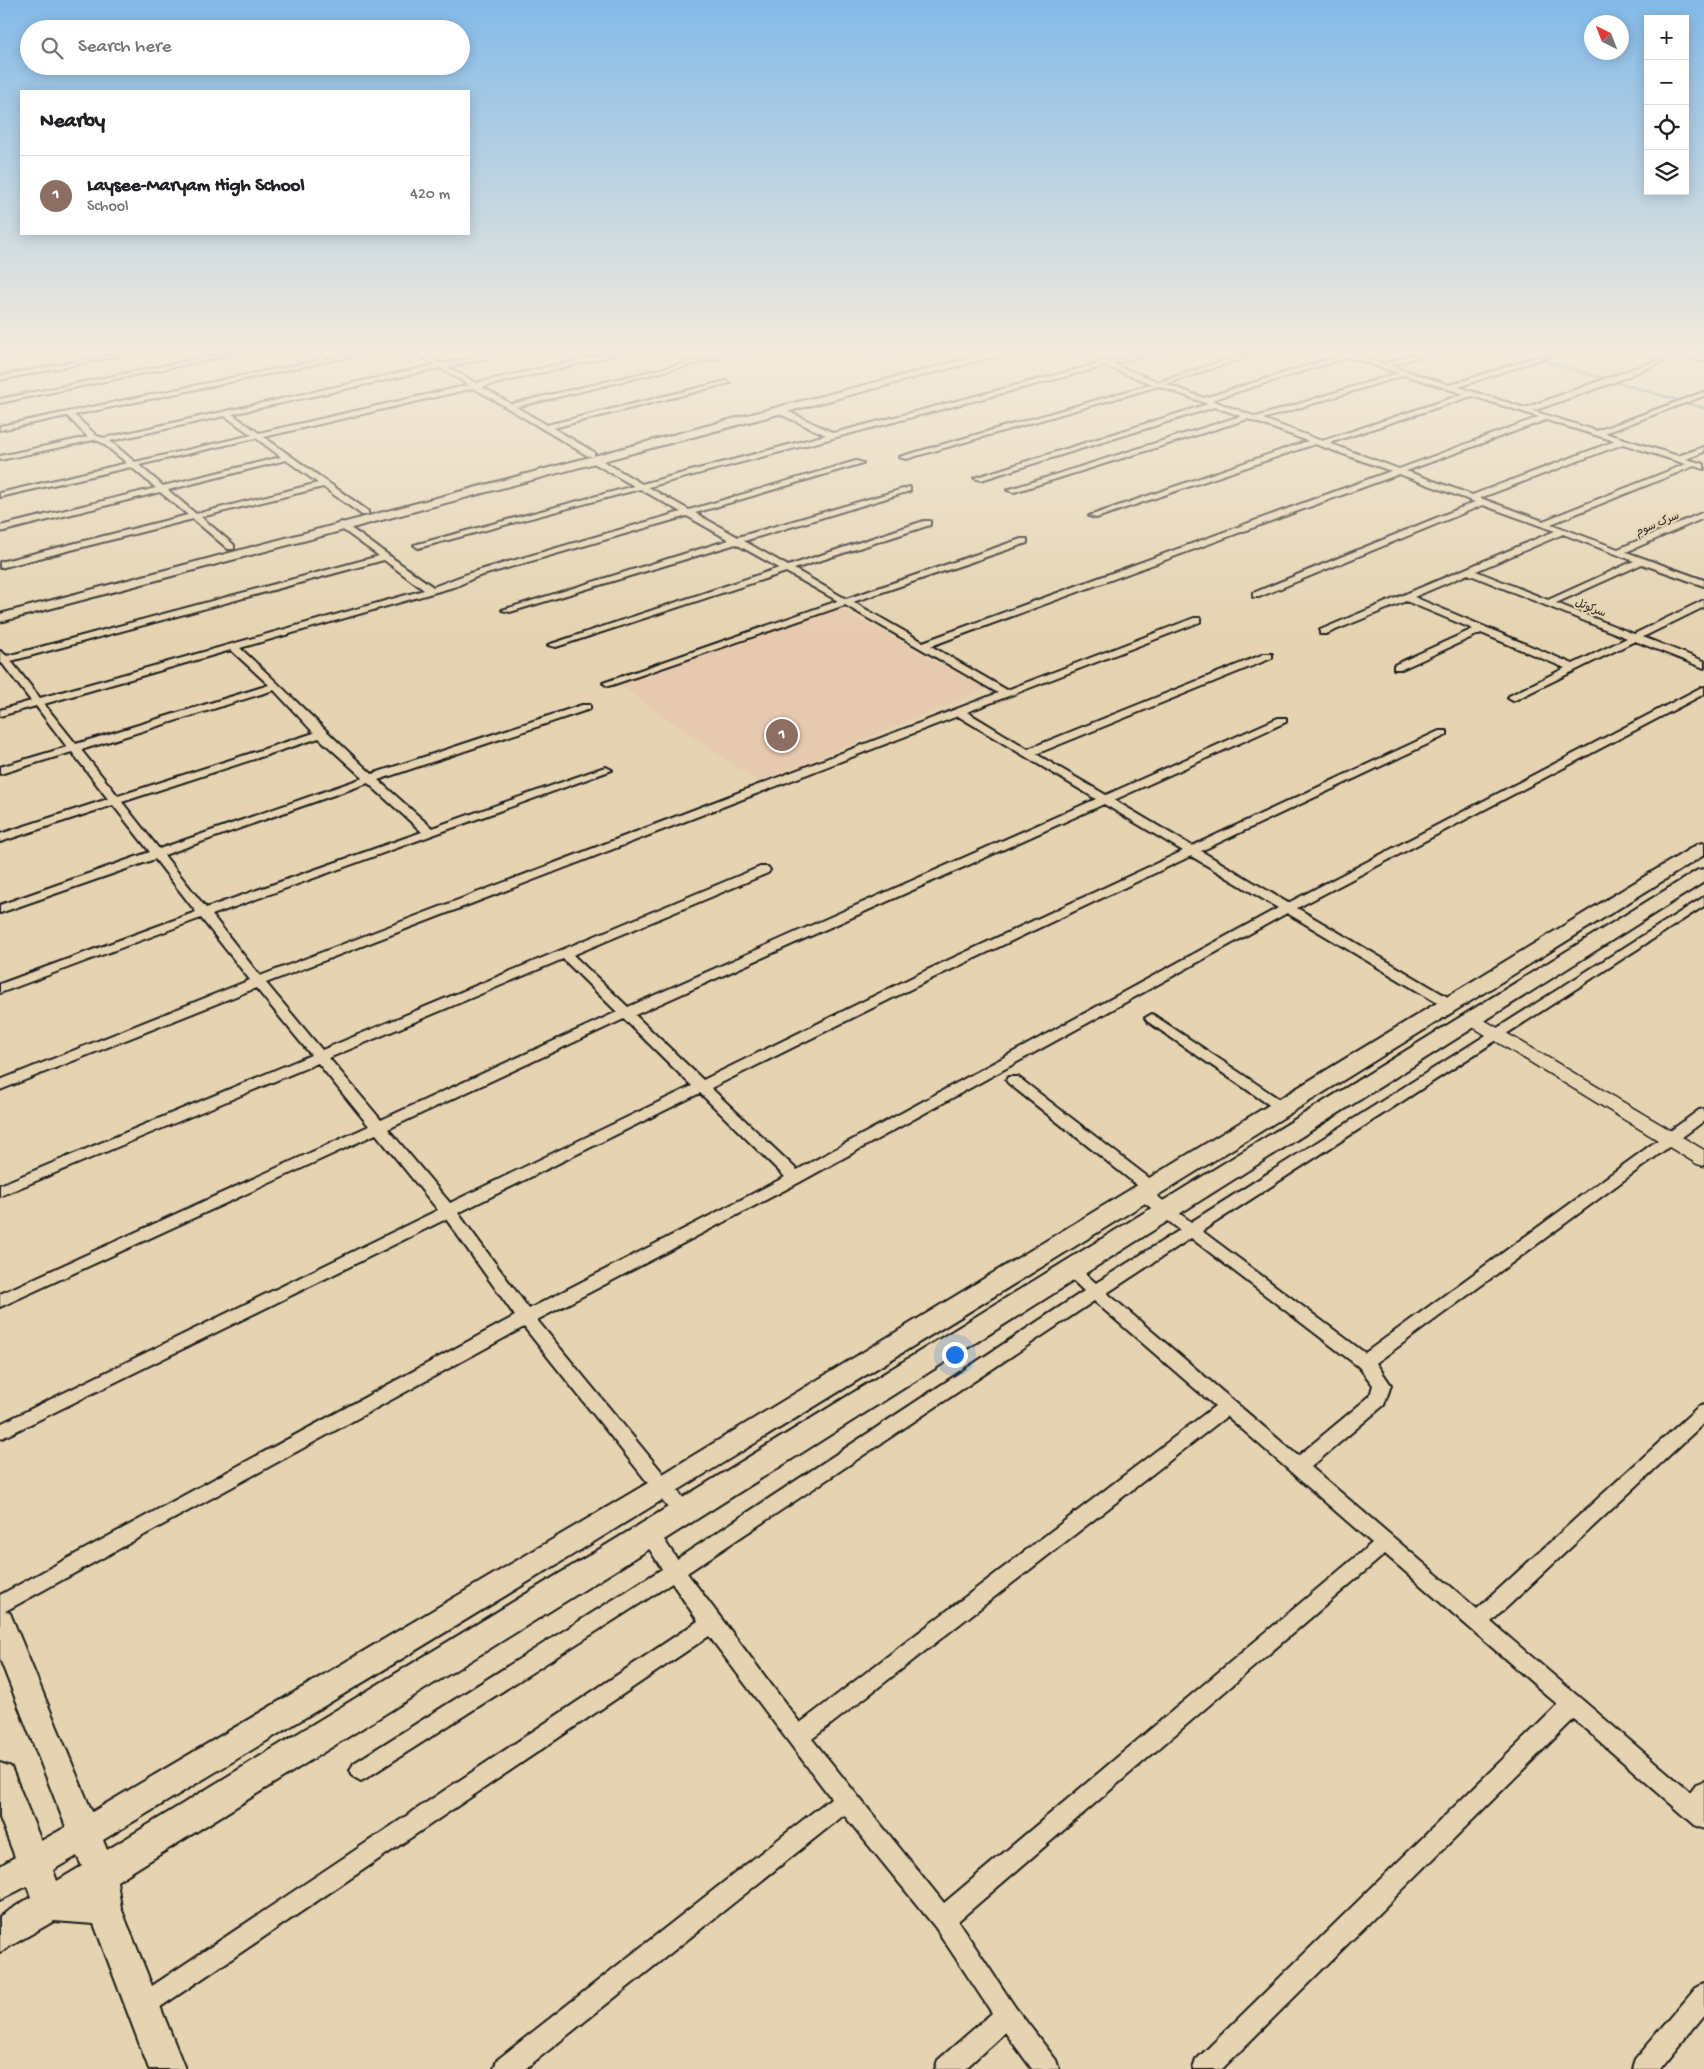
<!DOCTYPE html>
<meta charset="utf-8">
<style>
:root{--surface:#fff;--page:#f6f6f6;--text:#202124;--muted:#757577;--line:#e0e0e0;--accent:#db2777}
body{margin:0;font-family:"Gochi Hand","Playpen Sans Arabic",sans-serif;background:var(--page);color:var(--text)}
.controls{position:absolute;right:15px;top:15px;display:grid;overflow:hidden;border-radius:0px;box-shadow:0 2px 12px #0003}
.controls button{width:45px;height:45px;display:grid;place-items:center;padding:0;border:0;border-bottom:1px solid var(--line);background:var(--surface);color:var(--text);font:25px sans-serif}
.compass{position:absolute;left:1584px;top:15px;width:45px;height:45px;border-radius:50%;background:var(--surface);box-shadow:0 2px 12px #0003;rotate:318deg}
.you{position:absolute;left:954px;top:1354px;width:18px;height:18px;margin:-12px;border:4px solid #fff;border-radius:50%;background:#1a73e8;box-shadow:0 0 0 8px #1a73e833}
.badge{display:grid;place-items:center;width:32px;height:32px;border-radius:50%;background:var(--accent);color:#fff;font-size:16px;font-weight:700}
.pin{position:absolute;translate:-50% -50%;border:2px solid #fff;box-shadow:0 1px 5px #0006}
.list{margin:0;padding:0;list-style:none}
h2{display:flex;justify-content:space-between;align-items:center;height:65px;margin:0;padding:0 20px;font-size:21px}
h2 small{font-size:16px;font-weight:400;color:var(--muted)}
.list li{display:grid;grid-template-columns:32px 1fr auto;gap:15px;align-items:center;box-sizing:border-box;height:80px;padding:0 20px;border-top:1px solid var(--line)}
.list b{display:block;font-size:19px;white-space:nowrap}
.list p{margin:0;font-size:16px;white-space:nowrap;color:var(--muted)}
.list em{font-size:16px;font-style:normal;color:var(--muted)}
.icon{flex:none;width:28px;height:28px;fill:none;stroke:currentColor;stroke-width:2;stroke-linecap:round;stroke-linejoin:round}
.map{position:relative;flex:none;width:1704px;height:2069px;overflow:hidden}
.search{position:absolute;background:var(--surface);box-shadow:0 2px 12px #0003;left:20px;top:20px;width:450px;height:55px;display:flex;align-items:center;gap:12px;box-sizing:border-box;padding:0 18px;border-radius:28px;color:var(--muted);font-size:19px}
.panel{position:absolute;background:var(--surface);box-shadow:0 2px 12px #0003;left:20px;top:90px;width:450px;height:145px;border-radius:0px}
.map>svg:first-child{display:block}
</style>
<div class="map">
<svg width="1704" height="2069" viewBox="0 0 1704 2069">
<rect width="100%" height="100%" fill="#e5d3b1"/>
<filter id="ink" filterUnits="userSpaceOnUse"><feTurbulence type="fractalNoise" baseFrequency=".02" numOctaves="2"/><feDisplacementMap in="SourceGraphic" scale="10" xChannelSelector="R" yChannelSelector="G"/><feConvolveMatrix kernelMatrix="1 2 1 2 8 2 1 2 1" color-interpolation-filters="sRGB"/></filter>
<g filter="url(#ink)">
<!-- built -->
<polygon fill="#e7c9af" points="836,606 986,689 759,782 616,683"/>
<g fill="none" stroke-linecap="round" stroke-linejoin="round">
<!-- stream -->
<polyline stroke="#5f8098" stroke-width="2.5" points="1500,348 1704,408"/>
<!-- minor casing -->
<g stroke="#1c1c1c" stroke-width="4">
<g id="minor">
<polygon points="29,348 41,348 0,357 0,353"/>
<polygon points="144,348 155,348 0,380 0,376"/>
<polygon points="253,348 264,348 0,403 0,399"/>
<path d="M301,348H308L326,359L380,348H391L74,415L97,436L104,438L435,365L408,348H415L442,364L516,348H526L448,367L476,383L633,348H643L482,387L511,404L750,348H760L516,407L547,425L726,381L730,383L553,428L594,452V456H588L474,388L264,437L368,511V515H362L323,487L201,517L234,545V549H228L193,519L0,568V562L188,515L160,492L0,532V526L156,488L131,467L0,497V493L127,463L101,442L94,440L0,460V456L88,437L67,416L0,430V426L319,360ZM440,368L469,385L259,433L232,414ZM225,416L252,435L135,462L110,441ZM256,438L281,457L163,486L139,465ZM286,460L318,483L196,514L168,490Z"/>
<polygon points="871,348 879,348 887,352 884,354"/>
<path d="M1058,348H1066L1106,362L1161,348H1170L1113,364L1159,382L1263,348H1272L1166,384L1204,398L1342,355L1323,348H1332L1383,364L1435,348H1444L1390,366L1450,385L1564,348H1573L1458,387L1525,408L1682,351V353L1612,383L1533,411L1597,431L1704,392V396L1605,433L1678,456L1704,447V452L1686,459L1704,464V469L1694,466L1551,524L1618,549L1704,512V518L1626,552L1704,580V586L1642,564L1556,603L1634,634L1704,600V607L1643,637L1704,661V668L1635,641L1513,701L1508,698L1509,696L1565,668L1481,633L1402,669H1394V665L1473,629L1406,601L1326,634H1320V630L1555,531L1483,505L1259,597H1253V593L1475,502L1399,474L931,646L1007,690L1194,618H1200V622L967,712L1028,749L1264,654H1272V658L1036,754L1106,795L1278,718H1286V722L1114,800L1192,846L1439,731H1447V735L1201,851L1288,903L1700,688L1704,687V694L1297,908L1456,1002L1458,1005L1456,1008H1446L1287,913L800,1182L537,1320L690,1506L692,1512L690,1518L683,1520L676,1518L524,1327L0,1614V1595L515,1316L446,1219L0,1439V1424L438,1210L376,1134L0,1307V1294L369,1126L318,1063L0,1196V1185L311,1055L256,988L0,1090V1080L250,980L201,918L0,993V984L196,912L155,859L0,913V905L150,852L113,805L0,842V834L108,799L72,752L0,774V767L67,747L36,706L0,716V710L31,701L2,663L0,664V651L7,656L379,556L339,527V523L342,522L433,587L470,573L681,512L640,489L418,548L414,545L634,486L590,461V457H596L642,484L826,435L775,412V408H781L834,433L1098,364ZM1349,357L1398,373L1256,417L1211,400ZM1105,366L1152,384L899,457L906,459L1159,386L1208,404L974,478L981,480L1215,407L1241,416L1007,490L1014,492L1248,419L1308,441L1089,516L1096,518L1315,444L1391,471L923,642L853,602L1027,543V539H1021L846,599L794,569L930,525V521H924L788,566L744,541L910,491V487L738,537L695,513L863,463L856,461L689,510L648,487ZM1405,375L1464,394L1322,441L1263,419ZM1472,396L1539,417L1399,469L1329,443ZM1546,420L1615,441L1472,495L1406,471ZM1623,444L1686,464L1543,521L1480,498ZM687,516L729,540L502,610L510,612L736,544L779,568L548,645L556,647L786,572L838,601L603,683L608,686L612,685L845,605L998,693L260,976L212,915L612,770L606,767L602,768L432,828L378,780L590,709V705H582L372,774C327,733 285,689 240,648L457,586L476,577ZM1563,534L1634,561L1548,600L1476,571ZM384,560L424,590L40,698L11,661ZM1468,574L1627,638L1573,664L1414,597ZM231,650L269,685L76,744L44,704ZM274,690L314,733L118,796L81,750ZM958,716L1096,799L628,1007L573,955L768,873L770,870L768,867H760L322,1050L266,983ZM319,738L363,778L159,849L122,802ZM368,783L422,832L206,908L164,855ZM1104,804L1183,851L923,972L703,1080L635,1015ZM1191,856L1278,908L797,1170L711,1088L933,978ZM563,959L617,1012L381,1120L329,1058ZM624,1019L692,1086L450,1203L388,1129ZM700,1093L785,1177L529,1309L458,1213Z"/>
<path d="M1704,897V906L1202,1231L1365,1353L1699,1110L1704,1109V1121L1376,1363L1391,1385L1384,1405L1311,1467L1477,1609L1698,1407L1704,1405V1423L1491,1622L1690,1792L1696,1784L1704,1781V1829L1696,1826L1574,1719L1222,2069H1193L1196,2060L1558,1705L1385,1554L958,1921L1015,2007L1056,2060L1059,2069H1032L1005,2032L965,2069H935L938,2060L992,2013L935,1927L844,1815L525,2069H494L497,2060L831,1798L709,1636L150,2014L142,2018L134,2014L130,2006L134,1998L698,1621L672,1583L368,1777L361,1781L354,1777L350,1770L354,1763L662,1569L640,1534L642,1528L649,1526L656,1528L677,1559L1084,1291L1063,1271L1065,1267C1078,1263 1087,1276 1096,1283L1180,1230L1138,1198L1135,1194L1138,1190L1142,1189L1008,1083L1006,1080L1008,1077H1018L1157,1184L1160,1188L1157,1192L1153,1193L1191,1222ZM1191,1238L1359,1367L1373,1385L1370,1396L1298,1456L1107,1293ZM1094,1301L1215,1406L800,1723L687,1573ZM1227,1416L1372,1543L944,1903L812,1739Z"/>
<polygon points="1152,1014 1288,1105 1290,1108 1288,1111 1278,1111 1147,1021 1145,1018"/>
<polygon points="1704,1984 1704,2015 1660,2069 1632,2069 1635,2060 1696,1988"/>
</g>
</g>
<!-- tertiary casing -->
<g stroke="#1c1c1c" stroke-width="3">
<polygon id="tertiary" points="1474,1014 1704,1150 1704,1166 1697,1164 1468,1024 1465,1020 1468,1016"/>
</g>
<!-- secondary casing -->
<g stroke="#1c1c1c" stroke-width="4">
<g id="secondary">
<polygon points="1011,348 1026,348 0,622 0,614 774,408"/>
<polygon points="1658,348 1673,348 1704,356 1704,362"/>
<path d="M1704,843V855C1173,1188 639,1516 103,1840L107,1850L639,1525L1698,870L1704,869V882L659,1543L117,1881L121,1908L185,2069H149L94,1924L54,1921L0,1952V1916L31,1897L27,1886L0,1900V1866L15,1857L0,1818V1763L11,1767L41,1841L66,1827L0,1659V1609L10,1613L92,1812L653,1480L1698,844ZM77,1856L82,1866L57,1881L53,1870Z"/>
</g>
</g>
<!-- minor -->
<use href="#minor" fill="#e5d3b1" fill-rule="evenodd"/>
<!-- tertiary -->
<use href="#tertiary" fill="#e5d3b1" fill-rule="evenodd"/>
<!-- secondary -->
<use href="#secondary" fill="#e5d3b1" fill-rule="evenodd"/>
</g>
</g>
<!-- sky -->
<linearGradient id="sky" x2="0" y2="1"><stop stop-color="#83bae9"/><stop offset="0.55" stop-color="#f3ebdc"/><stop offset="1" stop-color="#f3ebdc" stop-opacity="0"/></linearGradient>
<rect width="1704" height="637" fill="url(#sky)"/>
<g text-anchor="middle" stroke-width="4" stroke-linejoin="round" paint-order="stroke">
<!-- far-street labels -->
<g font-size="11" fill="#1c1c1c" stroke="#e5d3b1">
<text transform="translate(1657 523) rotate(-23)" y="4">سرک سوم</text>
<text transform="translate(1591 607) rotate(22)" y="4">سرکوتل</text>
</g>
</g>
</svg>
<div class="controls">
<button>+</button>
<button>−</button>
<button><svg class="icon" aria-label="locate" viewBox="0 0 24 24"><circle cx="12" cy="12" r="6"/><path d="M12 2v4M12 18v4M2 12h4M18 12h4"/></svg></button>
<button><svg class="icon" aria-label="layers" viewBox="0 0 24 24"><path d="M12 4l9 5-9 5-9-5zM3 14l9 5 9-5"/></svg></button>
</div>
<svg class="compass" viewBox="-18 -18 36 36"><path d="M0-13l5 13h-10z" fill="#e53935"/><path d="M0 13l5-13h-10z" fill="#757577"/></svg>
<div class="you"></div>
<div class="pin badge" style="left:782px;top:735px;background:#8d6e63">1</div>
<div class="search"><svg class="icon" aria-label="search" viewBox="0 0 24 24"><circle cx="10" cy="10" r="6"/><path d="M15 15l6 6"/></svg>Search here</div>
<section class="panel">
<h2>Nearby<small></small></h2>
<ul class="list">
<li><span class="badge" style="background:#8d6e63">1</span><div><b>Laysee-Maryam High School</b><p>School</p></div><em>420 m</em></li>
</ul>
</section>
</div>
